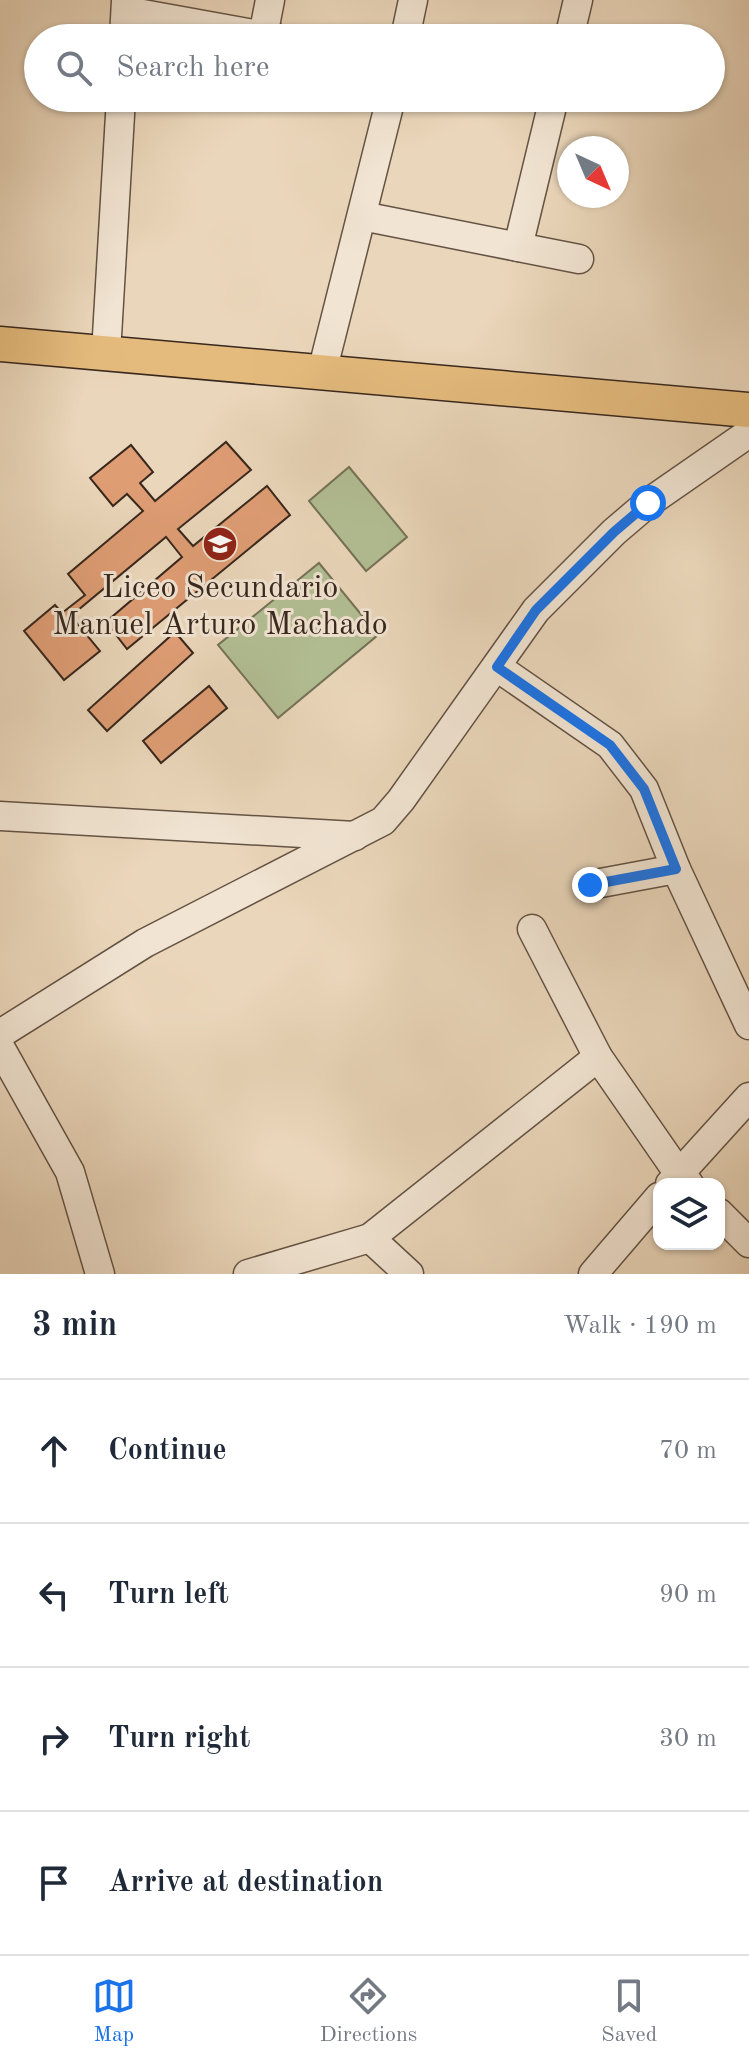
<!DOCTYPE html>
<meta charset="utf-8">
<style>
:root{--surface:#fff;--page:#f2f2f3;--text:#1f2937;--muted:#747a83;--line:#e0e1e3;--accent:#1a73e8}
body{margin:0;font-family:"Old Standard TT",serif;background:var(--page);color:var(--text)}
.controls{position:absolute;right:24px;bottom:24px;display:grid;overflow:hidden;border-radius:16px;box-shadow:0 2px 6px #0004}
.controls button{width:72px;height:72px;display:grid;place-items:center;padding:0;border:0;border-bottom:2px solid var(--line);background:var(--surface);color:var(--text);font:40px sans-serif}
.compass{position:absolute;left:557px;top:136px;width:72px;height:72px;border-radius:50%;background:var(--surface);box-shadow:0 2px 6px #0004;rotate:136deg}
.stop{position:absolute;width:24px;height:24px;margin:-18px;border:6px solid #1a73e8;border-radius:50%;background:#fff}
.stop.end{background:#1a73e8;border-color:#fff;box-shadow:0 2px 8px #0008}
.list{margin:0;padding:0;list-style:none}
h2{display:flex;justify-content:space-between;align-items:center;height:104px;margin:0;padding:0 32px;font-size:34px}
h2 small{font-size:26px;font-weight:400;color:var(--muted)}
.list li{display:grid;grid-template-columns:52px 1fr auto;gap:24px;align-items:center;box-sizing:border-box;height:144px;padding:0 32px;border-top:2px solid var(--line)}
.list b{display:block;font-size:30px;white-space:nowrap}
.list em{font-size:26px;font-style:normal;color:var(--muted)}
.icon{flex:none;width:44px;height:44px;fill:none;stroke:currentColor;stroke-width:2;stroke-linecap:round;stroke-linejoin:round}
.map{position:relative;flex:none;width:749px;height:1274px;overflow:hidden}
.search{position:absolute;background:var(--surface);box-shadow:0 2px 6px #0004;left:24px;right:24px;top:24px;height:88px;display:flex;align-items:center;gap:20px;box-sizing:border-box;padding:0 28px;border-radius:44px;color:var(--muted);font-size:30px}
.sheet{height:680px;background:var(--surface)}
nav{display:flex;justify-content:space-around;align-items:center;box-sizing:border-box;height:112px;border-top:2px solid var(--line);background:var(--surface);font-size:22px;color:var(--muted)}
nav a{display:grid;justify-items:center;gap:4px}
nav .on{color:var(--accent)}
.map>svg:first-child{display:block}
</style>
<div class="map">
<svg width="749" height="1274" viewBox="0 0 749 1274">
<rect width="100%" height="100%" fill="#ead6ba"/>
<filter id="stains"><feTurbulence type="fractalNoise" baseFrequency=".0025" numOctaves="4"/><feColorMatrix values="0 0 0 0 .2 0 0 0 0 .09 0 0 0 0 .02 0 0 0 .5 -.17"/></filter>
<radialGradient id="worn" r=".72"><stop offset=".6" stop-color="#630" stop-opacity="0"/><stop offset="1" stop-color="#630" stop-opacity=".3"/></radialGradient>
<!-- green -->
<g fill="#b2be93" stroke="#757258" stroke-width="2">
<polygon points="349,467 407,537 366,571 309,501"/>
<polygon points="319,563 378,635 278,718 218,645"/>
</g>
<!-- building -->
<g fill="#df9d74" stroke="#38271d" stroke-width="2">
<polygon points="226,442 251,470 178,529 193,546 267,486 290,515 127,649 106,622 182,557 166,537 71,616 100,651 64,680 24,631 55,605 62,613 85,595 68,574 143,511 127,494 113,506 90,478 131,445 153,472 140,483 155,501"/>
<polygon points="175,632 193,653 107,731 88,710"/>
<polygon points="209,686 227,708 161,763 143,741"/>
</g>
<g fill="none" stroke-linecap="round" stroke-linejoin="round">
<!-- minor casing -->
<g stroke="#645344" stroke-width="31">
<g id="minor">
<polyline points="126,11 276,38"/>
<polyline points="263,36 270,0"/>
<polyline points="124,38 126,0"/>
<polyline points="405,38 413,0"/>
<polyline points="569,38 578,0"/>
<polyline points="362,216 579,259"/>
<polyline points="518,247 554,98"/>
<polyline points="106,353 121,98"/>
<polyline points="322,372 391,98"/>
<polyline points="497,667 610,745 644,789 676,869 749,1025"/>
<polyline points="0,816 355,836"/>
<polyline points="590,885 676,869"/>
<polyline points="532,929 598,1057 679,1174 689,1184"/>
<polyline points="0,1034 145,943 383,821 401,800 536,610 614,532 648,503 749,433"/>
<polyline points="0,1047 70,1172 100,1274"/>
<polyline points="670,1184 749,1097"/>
<polyline points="719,1213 749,1243"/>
<polyline points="370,1238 409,1274"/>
<polyline points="248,1274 370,1238 598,1057"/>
<polyline points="593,1274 659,1197"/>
</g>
</g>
<!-- major casing -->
<g stroke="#38271d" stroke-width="37">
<polyline id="major" points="0,344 749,410"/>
</g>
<!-- minor -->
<use href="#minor" stroke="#f1e4d2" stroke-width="28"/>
<!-- major -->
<use href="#major" stroke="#e5bb7d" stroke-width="34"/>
</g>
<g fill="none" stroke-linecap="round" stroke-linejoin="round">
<!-- route -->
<polyline stroke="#1a73e8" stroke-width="10" points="590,885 676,869 644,789 610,745 497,667 536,610 614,532 648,503"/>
</g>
<!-- icons -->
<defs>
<g id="university-disc" transform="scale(1.8)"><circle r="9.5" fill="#8f2418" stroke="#f1e4d2"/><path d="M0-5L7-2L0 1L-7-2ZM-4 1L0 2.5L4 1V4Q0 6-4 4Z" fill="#fff"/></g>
</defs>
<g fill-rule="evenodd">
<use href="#university-disc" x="220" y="544"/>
</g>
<g text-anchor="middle" stroke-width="6" stroke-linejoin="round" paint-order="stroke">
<!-- poi labels -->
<g font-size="32" fill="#38271d" stroke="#f1e4d2">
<text x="220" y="597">Liceo Secundario<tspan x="220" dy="37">Manuel Arturo Machado</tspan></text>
</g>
</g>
<rect width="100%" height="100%" filter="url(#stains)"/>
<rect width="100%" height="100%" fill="url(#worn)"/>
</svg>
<div class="controls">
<button><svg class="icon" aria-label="layers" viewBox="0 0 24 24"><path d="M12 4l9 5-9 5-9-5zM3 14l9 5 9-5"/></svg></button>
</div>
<svg class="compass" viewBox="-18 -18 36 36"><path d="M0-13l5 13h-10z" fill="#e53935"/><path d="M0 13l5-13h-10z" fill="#747a83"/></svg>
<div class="stop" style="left:648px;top:503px"></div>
<div class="stop end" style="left:590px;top:885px"></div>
<div class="search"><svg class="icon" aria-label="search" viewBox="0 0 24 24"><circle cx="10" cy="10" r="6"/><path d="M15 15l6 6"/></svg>Search here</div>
</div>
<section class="sheet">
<h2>3 min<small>Walk · 190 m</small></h2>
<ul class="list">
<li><svg class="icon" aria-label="ahead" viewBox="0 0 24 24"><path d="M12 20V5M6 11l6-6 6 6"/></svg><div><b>Continue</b></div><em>70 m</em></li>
<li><svg class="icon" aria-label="left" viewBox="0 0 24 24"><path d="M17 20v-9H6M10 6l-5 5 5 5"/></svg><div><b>Turn left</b></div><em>90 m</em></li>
<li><svg class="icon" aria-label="right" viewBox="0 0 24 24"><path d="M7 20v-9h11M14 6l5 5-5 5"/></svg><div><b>Turn right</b></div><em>30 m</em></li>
<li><svg class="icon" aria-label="arrive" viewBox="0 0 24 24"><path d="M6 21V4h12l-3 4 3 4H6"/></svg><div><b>Arrive at destination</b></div></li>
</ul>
</section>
<nav>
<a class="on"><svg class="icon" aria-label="map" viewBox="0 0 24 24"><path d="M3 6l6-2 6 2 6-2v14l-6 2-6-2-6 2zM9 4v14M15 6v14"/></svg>Map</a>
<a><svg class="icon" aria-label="directions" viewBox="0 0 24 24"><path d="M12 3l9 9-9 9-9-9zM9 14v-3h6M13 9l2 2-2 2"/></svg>Directions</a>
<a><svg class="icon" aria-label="saved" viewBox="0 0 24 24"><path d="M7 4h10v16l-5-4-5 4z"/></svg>Saved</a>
</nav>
